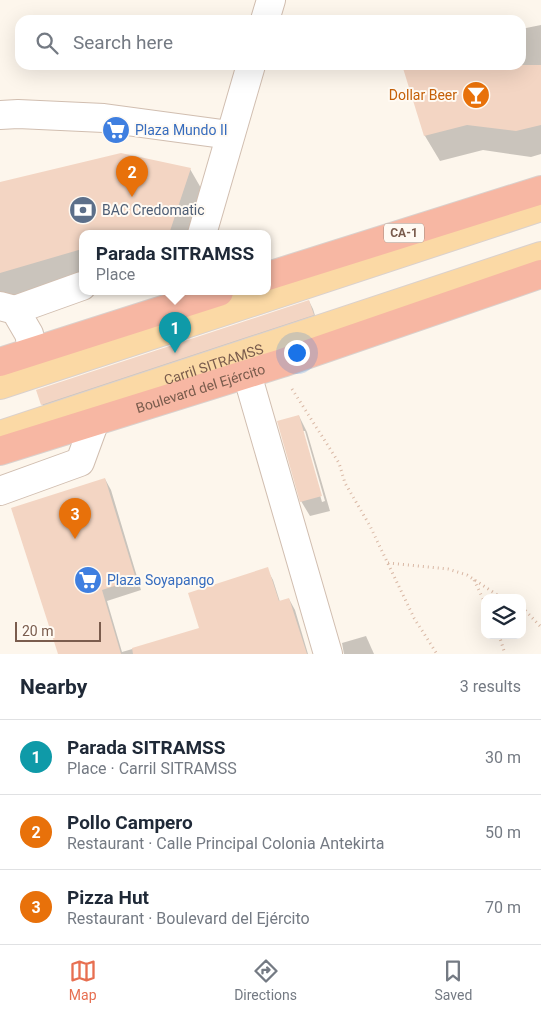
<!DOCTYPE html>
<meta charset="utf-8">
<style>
:root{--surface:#fff;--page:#f2f2f3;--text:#1f2937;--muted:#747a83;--line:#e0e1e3;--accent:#e76f51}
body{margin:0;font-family:Roboto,sans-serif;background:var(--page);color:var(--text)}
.controls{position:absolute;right:15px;bottom:15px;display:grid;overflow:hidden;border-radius:10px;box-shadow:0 5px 20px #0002}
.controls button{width:45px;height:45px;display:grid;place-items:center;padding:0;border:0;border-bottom:1px solid var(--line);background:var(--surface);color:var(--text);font:25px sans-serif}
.scale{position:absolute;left:15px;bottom:12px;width:86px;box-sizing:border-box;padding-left:5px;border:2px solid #7a5c4d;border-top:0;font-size:14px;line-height:18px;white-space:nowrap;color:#7a5c4d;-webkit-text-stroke:4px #fffaf3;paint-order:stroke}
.you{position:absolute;left:296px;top:352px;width:18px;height:18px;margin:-12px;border:4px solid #fff;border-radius:50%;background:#1a73e8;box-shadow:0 0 0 8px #1a73e833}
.badge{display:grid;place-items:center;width:32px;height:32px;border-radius:50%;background:var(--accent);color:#fff;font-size:16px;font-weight:700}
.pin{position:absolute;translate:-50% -41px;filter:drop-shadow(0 1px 2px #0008)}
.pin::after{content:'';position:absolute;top:26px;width:18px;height:15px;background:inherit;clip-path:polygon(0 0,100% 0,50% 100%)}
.popup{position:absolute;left:79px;top:230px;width:192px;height:65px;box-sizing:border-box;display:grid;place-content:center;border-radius:10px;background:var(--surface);filter:drop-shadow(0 1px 4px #0005);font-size:16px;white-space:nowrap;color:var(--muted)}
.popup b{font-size:19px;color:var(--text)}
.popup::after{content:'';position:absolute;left:50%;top:100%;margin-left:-10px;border:10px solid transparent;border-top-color:var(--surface)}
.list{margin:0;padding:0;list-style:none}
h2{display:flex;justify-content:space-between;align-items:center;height:65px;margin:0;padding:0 20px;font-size:21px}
h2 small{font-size:16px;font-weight:400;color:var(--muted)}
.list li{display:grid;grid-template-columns:32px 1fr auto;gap:15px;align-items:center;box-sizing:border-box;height:75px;padding:0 20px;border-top:1px solid var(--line)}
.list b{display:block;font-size:19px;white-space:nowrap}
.list p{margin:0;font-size:16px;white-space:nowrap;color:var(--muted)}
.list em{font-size:16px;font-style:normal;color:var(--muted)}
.icon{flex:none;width:28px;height:28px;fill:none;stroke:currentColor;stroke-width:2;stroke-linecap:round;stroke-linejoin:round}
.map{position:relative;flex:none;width:541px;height:654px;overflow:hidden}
.search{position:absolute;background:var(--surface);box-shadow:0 5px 20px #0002;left:15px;right:15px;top:15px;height:55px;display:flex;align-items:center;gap:12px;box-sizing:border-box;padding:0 18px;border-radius:15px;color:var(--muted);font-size:19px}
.sheet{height:290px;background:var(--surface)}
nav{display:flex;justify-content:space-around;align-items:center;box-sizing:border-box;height:70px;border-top:1px solid var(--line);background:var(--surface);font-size:14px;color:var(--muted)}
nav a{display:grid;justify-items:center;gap:2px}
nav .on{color:var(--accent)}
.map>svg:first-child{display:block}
</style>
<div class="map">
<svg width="541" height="654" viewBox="0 0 541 654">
<rect width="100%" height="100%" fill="#fdf6ec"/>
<!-- shadow -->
<g fill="#0003" fill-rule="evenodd">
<polygon points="541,25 541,154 531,157 483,150 440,161 425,136 403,65 521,65 521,29"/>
<polygon points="190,169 205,195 192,234 82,234 82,279 0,303 0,183"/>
<polygon points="309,301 313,309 317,322 47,412 42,404"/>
<path d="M299,416L307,432L330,511L310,516L301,501ZM302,431H305L325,501L322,502Z"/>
<polygon points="105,479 111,490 141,590 107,601 122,652 201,629 267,569 273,580 280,602 289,599 295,610 308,654 311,654 60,654"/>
<polygon points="366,636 374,654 344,654 342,643"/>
</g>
<!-- building -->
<g fill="#f3d5c3">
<polygon points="402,65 541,65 541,125 516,131 467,125 424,136"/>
<polygon points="121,153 191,168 169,234 82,234 82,249 0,273 0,182"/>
<polygon points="309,300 314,315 41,405 36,390"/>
<polygon points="299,415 322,496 300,502 277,421"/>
<polygon points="105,478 136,579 102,590 121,654 58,654 11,508"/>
<polygon points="268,567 279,601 289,598 307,654 133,654 132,648 199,628 188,593"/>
</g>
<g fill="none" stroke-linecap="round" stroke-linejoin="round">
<!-- minor casing -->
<g stroke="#d1beb0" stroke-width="30">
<g id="minor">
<polyline points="265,20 271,0"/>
<polyline points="0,115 18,114 104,118 230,135"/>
<polyline points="202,234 251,65"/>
<polyline points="0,306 15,310 29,334 33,352"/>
<polyline points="15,310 82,286"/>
<polyline points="247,374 328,654"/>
<polyline points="0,491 80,462 95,421"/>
</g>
</g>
<!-- major casing -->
<g stroke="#dad1cd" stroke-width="30">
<g id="major">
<polyline points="0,385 541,207"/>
<path id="s1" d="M0,435L541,256"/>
</g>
</g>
<!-- highway casing -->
<g stroke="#dad1cd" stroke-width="30">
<g id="highway">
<polyline points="268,276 541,190"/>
<polyline points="0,362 219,292"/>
<path id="s2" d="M0,451L282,363L541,274"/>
</g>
</g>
<!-- path -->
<g stroke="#d9b8a5" stroke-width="3" stroke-dasharray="1 4" stroke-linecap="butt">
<polyline points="292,389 339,463 345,483 370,526 414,618 437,654"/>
<polyline points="388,563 448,569 467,575 502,598"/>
<polyline points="474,580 485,603"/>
<polyline points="522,607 541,627"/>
<polyline points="499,635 505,654"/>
</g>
<!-- minor -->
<use href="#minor" stroke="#fff" stroke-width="28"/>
<!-- major -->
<use href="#major" stroke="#fbd9a5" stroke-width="28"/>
<!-- highway -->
<use href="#highway" stroke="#f7b7a3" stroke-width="28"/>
</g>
<!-- icons -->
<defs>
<g id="bar-disc" transform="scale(1.4375)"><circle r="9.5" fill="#e8710a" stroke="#fffaf3"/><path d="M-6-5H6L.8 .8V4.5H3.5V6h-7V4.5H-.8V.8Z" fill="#fff"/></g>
<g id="supermarket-disc" transform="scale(1.4375)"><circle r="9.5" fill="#3f7fe0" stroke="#fffaf3"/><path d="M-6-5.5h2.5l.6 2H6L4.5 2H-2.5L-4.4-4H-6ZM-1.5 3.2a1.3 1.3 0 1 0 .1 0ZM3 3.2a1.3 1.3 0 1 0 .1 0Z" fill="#fff"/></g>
<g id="bank-disc" transform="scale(1.4375)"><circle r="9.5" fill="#5c6f8a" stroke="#fffaf3"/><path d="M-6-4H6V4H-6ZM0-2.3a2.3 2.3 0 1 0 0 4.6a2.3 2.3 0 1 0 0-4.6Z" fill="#fff"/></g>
</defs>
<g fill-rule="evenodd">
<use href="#bar-disc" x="476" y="95"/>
<use href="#supermarket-disc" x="116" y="130"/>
<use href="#bank-disc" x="83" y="210"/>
<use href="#supermarket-disc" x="88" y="580"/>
</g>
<g text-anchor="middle" stroke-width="4" stroke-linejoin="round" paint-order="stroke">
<!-- shield labels -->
<rect fill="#fffaf3" stroke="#a28b7f" stroke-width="1" x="384" y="223.5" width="40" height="19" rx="4"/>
<g font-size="12" font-weight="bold" fill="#7a5c4d">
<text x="404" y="237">CA-1</text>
</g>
<!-- food labels -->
<g font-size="14" fill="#c56008" stroke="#fffaf3" text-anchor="end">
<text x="457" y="100">Dollar Beer</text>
</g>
<!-- shop labels -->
<g font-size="14" fill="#366cbe" stroke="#fffaf3" text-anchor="start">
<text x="135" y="135">Plaza Mundo II</text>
<text x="107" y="585">Plaza Soyapango</text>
</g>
<!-- service labels -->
<g font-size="14" fill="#4e5e75" stroke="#fffaf3" text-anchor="start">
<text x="102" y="215">BAC Credomatic</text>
</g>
<!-- street labels -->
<g font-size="14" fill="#7a5c4d" stroke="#fffaf3">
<text dy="5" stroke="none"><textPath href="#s1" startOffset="225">Carril SITRAMSS</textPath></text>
<text dy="5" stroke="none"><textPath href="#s2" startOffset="210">Boulevard del Ejército</textPath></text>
</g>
</g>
</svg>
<div class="controls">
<button><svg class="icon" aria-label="layers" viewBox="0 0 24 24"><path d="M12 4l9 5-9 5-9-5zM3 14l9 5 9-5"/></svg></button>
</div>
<div class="scale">20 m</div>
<div class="you"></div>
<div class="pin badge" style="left:175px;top:353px;background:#0f9aa8">1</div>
<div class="popup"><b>Parada SITRAMSS</b>Place</div>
<div class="pin badge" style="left:132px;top:197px;background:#e8710a">2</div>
<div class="pin badge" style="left:75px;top:539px;background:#e8710a">3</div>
<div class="search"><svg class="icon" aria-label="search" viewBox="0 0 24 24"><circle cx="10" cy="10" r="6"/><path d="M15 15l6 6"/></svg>Search here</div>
</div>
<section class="sheet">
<h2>Nearby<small>3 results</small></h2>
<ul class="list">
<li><span class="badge" style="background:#0f9aa8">1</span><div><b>Parada SITRAMSS</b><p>Place · Carril SITRAMSS</p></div><em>30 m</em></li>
<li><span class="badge" style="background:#e8710a">2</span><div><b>Pollo Campero</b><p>Restaurant · Calle Principal Colonia Antekirta</p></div><em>50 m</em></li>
<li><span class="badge" style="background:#e8710a">3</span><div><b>Pizza Hut</b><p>Restaurant · Boulevard del Ejército</p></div><em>70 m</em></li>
</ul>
</section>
<nav>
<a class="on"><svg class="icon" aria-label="map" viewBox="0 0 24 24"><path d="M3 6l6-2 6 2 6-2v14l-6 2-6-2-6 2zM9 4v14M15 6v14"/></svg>Map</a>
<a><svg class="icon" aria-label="directions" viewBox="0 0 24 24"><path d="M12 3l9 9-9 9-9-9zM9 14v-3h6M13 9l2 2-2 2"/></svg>Directions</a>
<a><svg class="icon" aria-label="saved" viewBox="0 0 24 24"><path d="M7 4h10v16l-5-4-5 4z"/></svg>Saved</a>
</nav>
